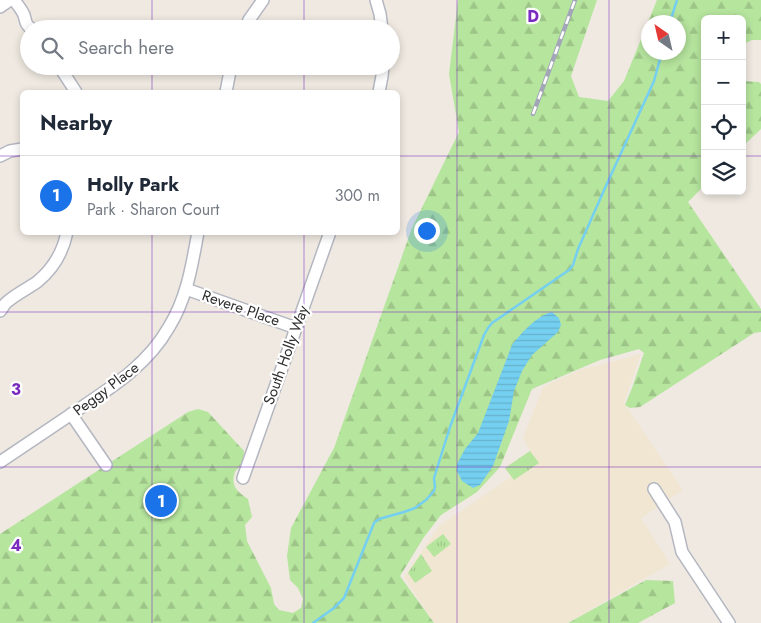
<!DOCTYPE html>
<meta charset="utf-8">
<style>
:root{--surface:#fff;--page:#f6f6f7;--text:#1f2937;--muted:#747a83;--line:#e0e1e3;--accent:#1a73e8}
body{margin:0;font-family:Jost,sans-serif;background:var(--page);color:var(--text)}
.controls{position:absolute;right:15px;top:15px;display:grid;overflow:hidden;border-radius:8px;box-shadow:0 2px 8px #0003}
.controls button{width:45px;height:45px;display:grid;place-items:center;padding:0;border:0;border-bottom:1px solid var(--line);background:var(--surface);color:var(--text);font:25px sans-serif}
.compass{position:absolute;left:641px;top:15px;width:45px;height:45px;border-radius:50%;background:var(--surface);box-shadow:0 2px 8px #0003;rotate:326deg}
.you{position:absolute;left:426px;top:230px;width:18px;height:18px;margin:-12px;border:4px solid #fff;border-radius:50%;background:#1a73e8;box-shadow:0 0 0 8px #1a73e833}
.badge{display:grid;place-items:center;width:32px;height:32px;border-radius:50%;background:var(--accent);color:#fff;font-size:16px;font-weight:700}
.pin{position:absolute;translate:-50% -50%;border:2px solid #fff;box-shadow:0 1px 5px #0006}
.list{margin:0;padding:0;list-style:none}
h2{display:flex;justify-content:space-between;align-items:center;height:65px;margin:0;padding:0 20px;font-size:21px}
h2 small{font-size:16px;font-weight:400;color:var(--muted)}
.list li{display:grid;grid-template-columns:32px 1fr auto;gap:15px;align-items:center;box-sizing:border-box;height:80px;padding:0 20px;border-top:1px solid var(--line)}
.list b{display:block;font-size:19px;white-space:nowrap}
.list p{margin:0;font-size:16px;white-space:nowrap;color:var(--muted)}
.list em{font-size:16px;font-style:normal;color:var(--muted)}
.icon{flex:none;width:28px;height:28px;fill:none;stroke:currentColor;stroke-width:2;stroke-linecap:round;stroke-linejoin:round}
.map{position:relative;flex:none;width:761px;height:623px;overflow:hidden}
.search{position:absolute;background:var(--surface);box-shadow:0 2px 8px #0003;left:20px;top:20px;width:380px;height:55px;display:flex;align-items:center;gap:12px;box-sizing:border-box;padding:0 18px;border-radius:28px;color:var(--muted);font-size:19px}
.panel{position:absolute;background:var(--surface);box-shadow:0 2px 8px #0003;left:20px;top:90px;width:380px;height:145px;border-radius:8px}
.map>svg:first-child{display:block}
</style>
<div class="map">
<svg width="761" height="623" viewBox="0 0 761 623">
<defs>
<pattern id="grass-tufts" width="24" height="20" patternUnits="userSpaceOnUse" patternTransform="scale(1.25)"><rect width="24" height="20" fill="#b6e59e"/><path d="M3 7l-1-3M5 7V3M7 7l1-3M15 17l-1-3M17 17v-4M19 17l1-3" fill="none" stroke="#9dc588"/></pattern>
<pattern id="forest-firs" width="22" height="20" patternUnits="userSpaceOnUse" patternTransform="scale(1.25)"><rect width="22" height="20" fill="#b6e59e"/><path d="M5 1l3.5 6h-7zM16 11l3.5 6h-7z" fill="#9dc588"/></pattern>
<pattern id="water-rules" width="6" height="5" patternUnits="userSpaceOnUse" patternTransform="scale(1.25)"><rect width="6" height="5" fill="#75cff0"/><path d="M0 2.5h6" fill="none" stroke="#66b2ce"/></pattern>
</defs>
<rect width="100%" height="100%" fill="#efe9e1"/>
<!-- education -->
<polygon fill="#f0e6d1" points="641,354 624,403 683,490 641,518 670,564 567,623 434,623 404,577 439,526 511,477 505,468 530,451 523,438 543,387 580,370"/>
<!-- grass -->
<g fill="url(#grass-tufts)">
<polygon points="530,451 539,463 514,480 505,468"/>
<polygon points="443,534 451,544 434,557 426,547"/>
<polygon points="421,554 432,571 415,583 408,573"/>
</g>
<!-- forest -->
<g fill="url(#forest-firs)" fill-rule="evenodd">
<path d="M458,0H597L571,76L579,97L608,101L624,81L657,0H761V40H752L742,45V19H705V185L688,202L761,309V332L754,333L640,407L630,408L625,405L632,388L644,353L639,349L600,360L532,389L500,467L477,492L441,515L424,537L400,576L434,623H0V534L188,412L198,409L208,412L244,451C244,456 243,462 240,466C238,469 236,469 235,472C230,486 238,492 248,499L252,517L245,525L247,541L271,588L274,604L279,610L293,613L301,608L303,599L298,588L290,580L287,556L291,528L334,448L412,228L459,132L449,74ZM648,22H678V52H648Z"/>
<polygon points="742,81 759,82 761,84 761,129 742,147"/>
<polygon points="646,580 673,581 675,603 638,623 568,623"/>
</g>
<!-- water -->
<path fill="url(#water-rules)" d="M552,312L559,318L561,325L558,332L532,355L522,371L514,391L509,421L493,466L480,485L473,488L462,481L457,471V464L465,449L478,433L512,345C520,334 538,315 552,312Z"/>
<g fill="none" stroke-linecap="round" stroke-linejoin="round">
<!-- stream -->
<g stroke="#75cff0" stroke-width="2.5">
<polyline points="670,22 677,0"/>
<polyline points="313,623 334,608 344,598 374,523 379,519 404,512 415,508 426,500 434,491 435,487 434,478 450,427 484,335 488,328 492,323 569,270 573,265 578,249 605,188 654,81 662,52"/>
</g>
<!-- minor casing -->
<g stroke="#b4b7c1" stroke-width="14">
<g id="minor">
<path d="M14,0C17,4 22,10 24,15C26,21 25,25 32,29"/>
<polyline points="376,0 380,14 382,29"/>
<polyline points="0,7 10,0"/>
<polyline points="245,29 249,20 263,0"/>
<polyline points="59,66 76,92"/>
<polyline points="226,92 231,66"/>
<polyline points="379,92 382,76 383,66"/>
<polyline points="0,156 10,151 22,149"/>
<polyline points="186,289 296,328"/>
<path d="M0,311C3,308 4,304 7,302C16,294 27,289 37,282C53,269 63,252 67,232"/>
<polyline points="71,414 106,465"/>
<path d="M0,462C24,446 49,429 73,413C109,389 147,366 169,327C187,298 192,265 198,232"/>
<polyline points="243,478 330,232"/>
<polyline points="654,489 675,522 682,552 729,623"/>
</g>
</g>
<!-- minor -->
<use href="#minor" stroke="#fff" stroke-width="11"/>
<!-- rail casing -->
<g stroke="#a3a6b8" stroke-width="4.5">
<polyline id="rail" points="533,114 575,0"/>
</g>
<!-- rail -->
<use href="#rail" stroke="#fff" stroke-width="2.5" stroke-dasharray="8" stroke-linecap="butt"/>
</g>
<!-- grid -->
<path fill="none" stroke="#7b2cbf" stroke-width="1" stroke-opacity="0.55" d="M152,0V29M304,0V29M457,0V623M609,0V623M152,66V92M304,66V92M0,156H22M398,156H705M742,156H761M152,232V623M304,232V623M0,312H761M0,467H761"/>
<g text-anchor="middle" stroke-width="4.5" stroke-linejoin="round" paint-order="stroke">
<!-- street labels -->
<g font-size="15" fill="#2e2e2e" stroke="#fff">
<text transform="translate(241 308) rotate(19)" y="5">Revere Place</text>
<text transform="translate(286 355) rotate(-70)" y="5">South Holly Way</text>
<text transform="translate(106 389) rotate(-37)" y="5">Peggy Place</text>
</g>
</g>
<g font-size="16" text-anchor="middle" font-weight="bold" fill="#7b2cbf" stroke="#fff" stroke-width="4.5" stroke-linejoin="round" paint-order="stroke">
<text x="533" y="22">D</text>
<text x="16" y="395">3</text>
<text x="16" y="551">4</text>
</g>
</svg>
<div class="controls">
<button>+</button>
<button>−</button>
<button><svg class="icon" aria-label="locate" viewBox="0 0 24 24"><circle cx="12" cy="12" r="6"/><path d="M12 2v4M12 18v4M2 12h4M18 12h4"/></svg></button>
<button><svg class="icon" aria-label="layers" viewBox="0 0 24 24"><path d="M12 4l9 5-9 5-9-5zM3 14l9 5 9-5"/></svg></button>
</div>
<svg class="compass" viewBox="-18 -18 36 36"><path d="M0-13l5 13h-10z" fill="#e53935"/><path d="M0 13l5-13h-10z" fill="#747a83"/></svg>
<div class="you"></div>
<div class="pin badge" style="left:161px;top:501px">1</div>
<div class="search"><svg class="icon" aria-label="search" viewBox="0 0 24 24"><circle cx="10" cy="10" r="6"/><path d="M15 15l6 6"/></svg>Search here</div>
<section class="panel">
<h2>Nearby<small></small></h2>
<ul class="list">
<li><span class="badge">1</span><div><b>Holly Park</b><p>Park · Sharon Court</p></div><em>300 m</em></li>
</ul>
</section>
</div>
